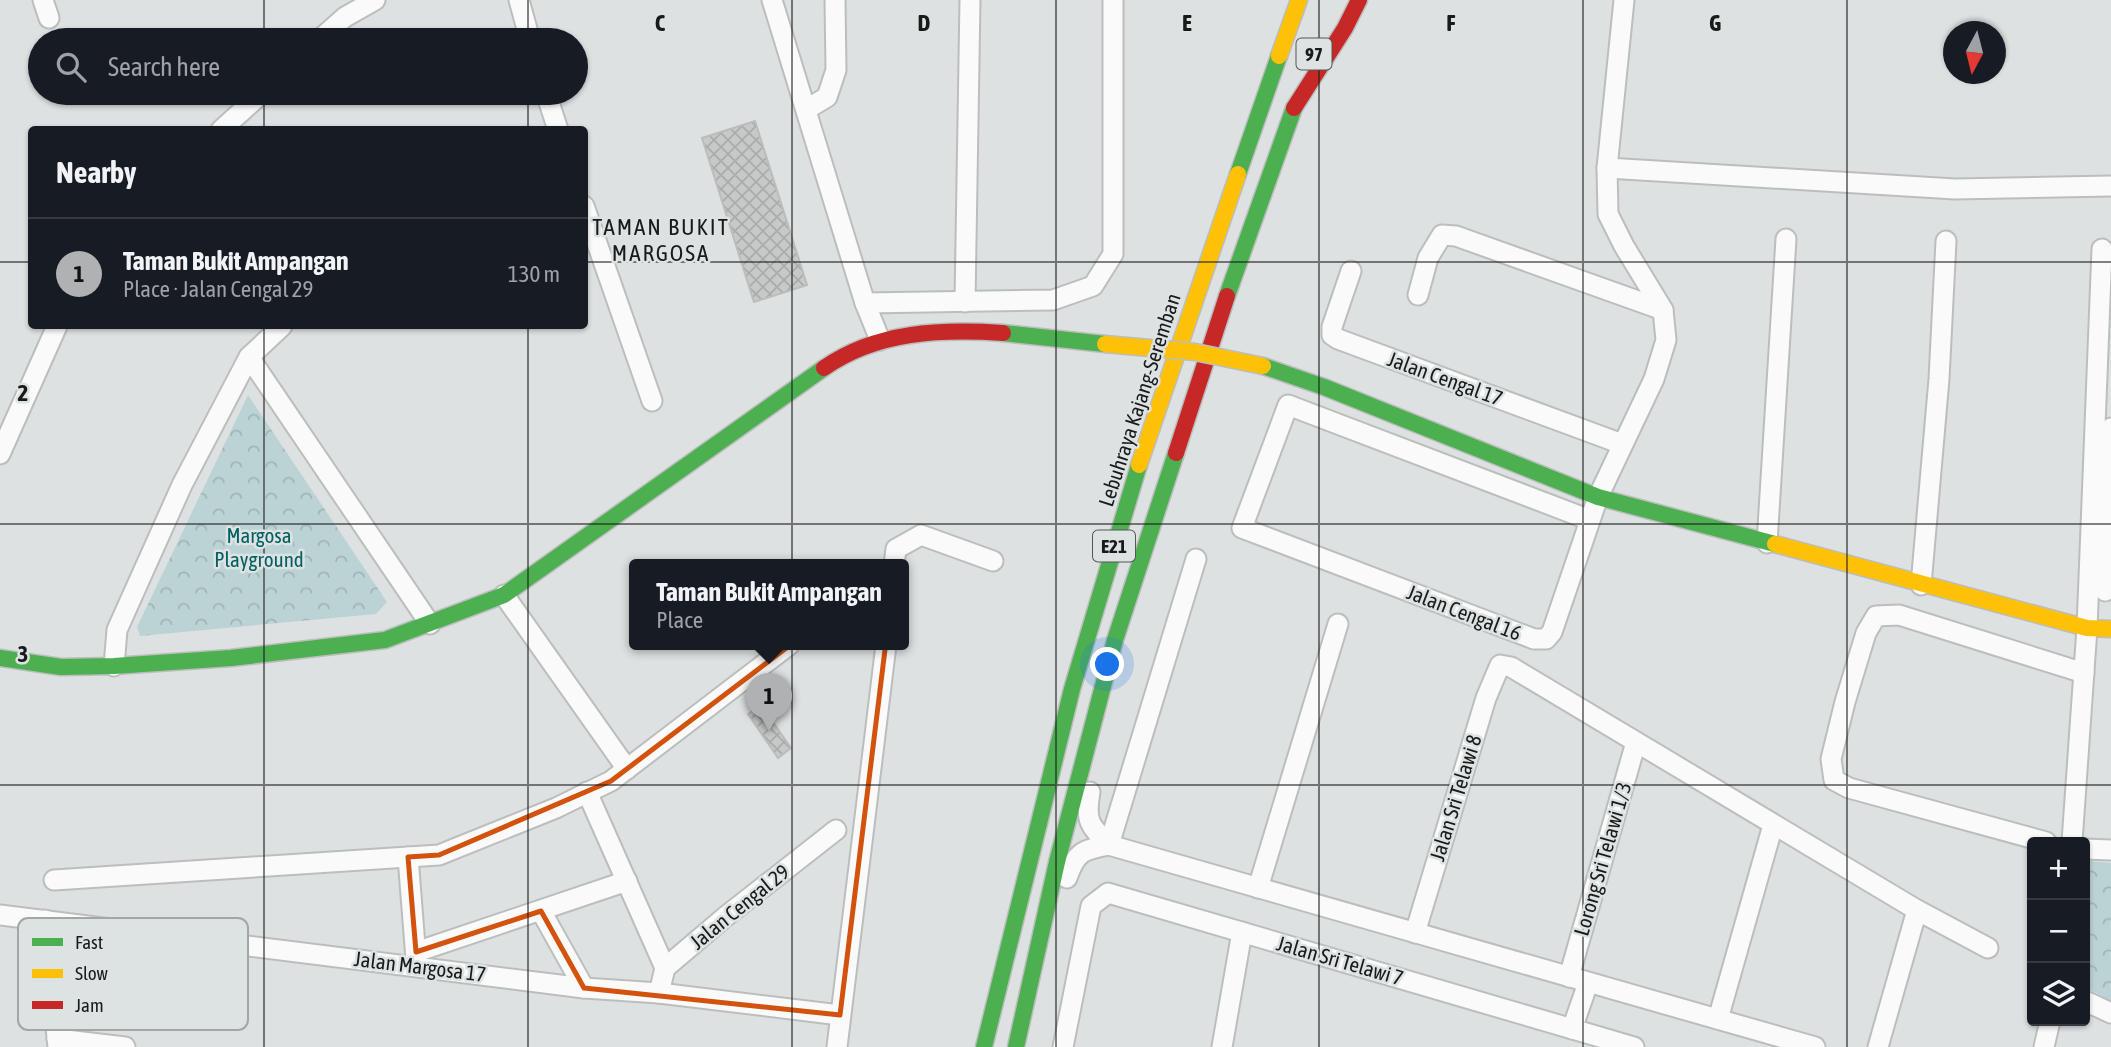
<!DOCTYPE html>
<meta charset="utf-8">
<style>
:root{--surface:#171b24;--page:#242831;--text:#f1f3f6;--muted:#9ea1a6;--line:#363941;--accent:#afb1b2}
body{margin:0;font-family:"Asap Condensed",sans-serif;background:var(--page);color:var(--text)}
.controls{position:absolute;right:21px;bottom:21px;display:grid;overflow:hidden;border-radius:7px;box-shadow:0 2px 5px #0004}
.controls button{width:63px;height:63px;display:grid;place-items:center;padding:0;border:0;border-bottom:2px solid var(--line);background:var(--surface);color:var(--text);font:35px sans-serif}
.compass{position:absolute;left:1943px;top:21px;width:63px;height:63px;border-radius:50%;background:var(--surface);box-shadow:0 2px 5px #0004;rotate:187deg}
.you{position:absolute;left:1108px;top:665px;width:24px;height:24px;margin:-18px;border:5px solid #fff;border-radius:50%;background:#1a73e8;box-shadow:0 0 0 10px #1a73e833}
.badge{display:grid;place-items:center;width:46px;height:46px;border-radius:50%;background:var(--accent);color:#111;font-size:23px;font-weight:700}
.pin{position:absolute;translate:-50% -58px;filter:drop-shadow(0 2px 4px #0008)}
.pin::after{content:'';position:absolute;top:37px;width:24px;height:21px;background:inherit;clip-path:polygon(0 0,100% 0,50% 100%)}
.popup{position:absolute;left:629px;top:559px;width:280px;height:91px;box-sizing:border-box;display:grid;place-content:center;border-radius:7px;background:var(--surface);filter:drop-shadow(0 2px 5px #0005);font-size:23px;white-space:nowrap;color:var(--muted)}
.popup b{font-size:26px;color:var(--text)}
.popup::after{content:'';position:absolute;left:50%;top:100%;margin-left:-14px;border:14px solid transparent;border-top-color:var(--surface)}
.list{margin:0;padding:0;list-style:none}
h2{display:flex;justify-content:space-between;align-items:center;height:91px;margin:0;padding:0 28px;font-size:30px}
h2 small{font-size:23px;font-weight:400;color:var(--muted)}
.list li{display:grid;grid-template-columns:46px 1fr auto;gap:21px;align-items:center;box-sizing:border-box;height:112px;padding:0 28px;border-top:2px solid var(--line)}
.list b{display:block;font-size:26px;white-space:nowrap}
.list p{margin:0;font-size:23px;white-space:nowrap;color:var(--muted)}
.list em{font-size:23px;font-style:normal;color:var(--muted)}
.icon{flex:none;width:38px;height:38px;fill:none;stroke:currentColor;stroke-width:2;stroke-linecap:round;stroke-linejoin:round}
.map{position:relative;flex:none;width:2111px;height:1047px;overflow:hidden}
.search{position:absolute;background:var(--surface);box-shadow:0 2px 5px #0004;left:28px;top:28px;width:560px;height:77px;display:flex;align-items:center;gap:18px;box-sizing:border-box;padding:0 24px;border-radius:38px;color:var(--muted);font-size:26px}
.panel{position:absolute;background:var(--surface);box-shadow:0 2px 5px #0004;left:28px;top:126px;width:560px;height:203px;border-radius:7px}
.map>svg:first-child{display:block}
</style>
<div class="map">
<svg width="2111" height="1047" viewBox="0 0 2111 1047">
<defs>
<pattern id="forest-crowns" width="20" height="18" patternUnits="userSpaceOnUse" patternTransform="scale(1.75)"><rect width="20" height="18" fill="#bbd3d4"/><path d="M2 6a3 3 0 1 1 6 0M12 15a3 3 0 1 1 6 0" fill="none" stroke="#a0b5b5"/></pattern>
<pattern id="building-cross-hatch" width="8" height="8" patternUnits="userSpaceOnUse" patternTransform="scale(1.75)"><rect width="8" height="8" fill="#c7c9c9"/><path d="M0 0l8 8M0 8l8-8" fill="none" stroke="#aaacac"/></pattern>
</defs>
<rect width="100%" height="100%" fill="#dee1e1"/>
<!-- forest -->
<g fill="url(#forest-crowns)">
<polygon points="248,395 387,602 376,614 140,636 137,627"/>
<polygon points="2088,861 2111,863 2111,1001 2085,987 2085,900"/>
</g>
<!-- building -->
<g fill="url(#building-cross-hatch)" stroke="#bbbdbd" stroke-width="2">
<polygon points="755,121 807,285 754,302 702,138"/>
<polygon points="761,705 791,748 778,758 748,714"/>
</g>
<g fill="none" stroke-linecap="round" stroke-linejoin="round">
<!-- street casing -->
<g stroke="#bcbebe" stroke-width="23">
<g id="street">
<polyline points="43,0 49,18"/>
<polyline points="519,0 530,40"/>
<polyline points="772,0 865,303 880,340"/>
<polyline points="319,40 345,17 375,0"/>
<polyline points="546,93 558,130"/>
<polyline points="807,109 827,97 836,70 835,0"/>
<polyline points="221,130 262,93"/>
<polyline points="1607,168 1955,189 2111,186"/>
<polyline points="584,206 652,401"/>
<polyline points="1351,271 1332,327 1332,335 1338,339 1622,444"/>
<polyline points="1418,295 1428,258 1442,235 1456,236 1663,310"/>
<polyline points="965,302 970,0"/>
<polyline points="865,303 1053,300 1093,286 1113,254 1113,0"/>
<polyline points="249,357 430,624"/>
<polyline points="0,454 57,326"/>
<polyline points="1590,520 1288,405 1242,528 1534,639 1546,639 1552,632 1598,497 1654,379 1666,340 1663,310 1624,246 1608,214 1607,168 1624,0"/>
<polyline points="1767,543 1786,239"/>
<polyline points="894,565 896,549 921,535 993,561"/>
<polyline points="1921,585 1939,379 1946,241"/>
<polyline points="2105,591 2103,584 2105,500 2111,428"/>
<polyline points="504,595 627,769"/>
<polyline points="114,666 117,630 182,485 249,357 282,326"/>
<polyline points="587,792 665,968"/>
<path d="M1090,792C1085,821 1089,825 1109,845"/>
<polyline points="2046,842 1849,788 1834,780 1831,759 1845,702 1866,633 1876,616 1899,615 2084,673"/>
<polyline points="2072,842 2087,628 2102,249"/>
<polyline points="1109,845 1196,559"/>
<polyline points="2085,849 2111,850"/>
<polyline points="408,857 416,959"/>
<path d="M1067,878C1076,852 1082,850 1109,845L1815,1047"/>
<polyline points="54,880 439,855 556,808 611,781 789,645"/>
<polyline points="1258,888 1338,624"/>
<polyline points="541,911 584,988"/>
<polyline points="0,915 584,988 659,993 840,1015"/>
<polyline points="45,920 58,1047"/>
<polyline points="1415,933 1486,698 1500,665 1511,667 1917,910 1988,948"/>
<polyline points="416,952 627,881"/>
<polyline points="1569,977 1636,742"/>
<polyline points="659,993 665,968 725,917 836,830"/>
<polyline points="2085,1001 2111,1013"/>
<polyline points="1718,1019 1773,825"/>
<polyline points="1572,1029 1588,983"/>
<polyline points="57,1039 125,1047"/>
<polyline points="837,1047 886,645"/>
<polyline points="1063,1047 1091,906 1108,893 1634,1047"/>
<polyline points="1222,1047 1242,932"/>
<polyline points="1878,1047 1917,910"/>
<polyline points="2044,1047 2050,1021"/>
</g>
</g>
<!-- fast casing -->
<g stroke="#bcbebe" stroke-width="19">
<g id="fast">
<polyline points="1238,174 1279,56"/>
<polyline points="1227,296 1294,108"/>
<polyline points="1003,333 1105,344"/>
<polyline points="1263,366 1324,387 1598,497 1775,544"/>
<polyline points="0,658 61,667 114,666 231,658 385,640 504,595 824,368"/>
<polyline points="984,1047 1072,689 1139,465"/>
<polyline points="1016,1047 1057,862 1115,640 1176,453"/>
</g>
</g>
<!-- slow casing -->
<g stroke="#bcbebe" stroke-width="19">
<g id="slow">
<polyline points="1279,56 1299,0"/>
<polyline points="1139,465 1238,174"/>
<polyline points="1775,544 2087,628 2111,629"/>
</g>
</g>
<!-- jam casing -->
<g stroke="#bcbebe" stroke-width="19">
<g id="jam">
<polyline points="1294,108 1345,28 1359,0"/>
<path d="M824,368C877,331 941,329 1003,333"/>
<polyline points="1176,453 1227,296"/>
</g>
</g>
<!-- street -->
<use href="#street" stroke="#fafafa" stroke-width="19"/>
<!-- fast -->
<use href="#fast" stroke="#4caf50" stroke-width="16"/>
<!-- slow -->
<use href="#slow" stroke="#ffc107" stroke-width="16"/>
<!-- jam -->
<use href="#jam" stroke="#c62828" stroke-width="16"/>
<!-- slow-bridge casing -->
<g stroke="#bcbebe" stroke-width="19" stroke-linecap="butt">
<polyline id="slow-bridge" points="1105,344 1195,352 1263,366"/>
</g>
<!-- slow-bridge -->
<use href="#slow-bridge" stroke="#ffc107" stroke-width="16"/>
</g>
<!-- marked area -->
<path fill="none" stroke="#d3530e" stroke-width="5" stroke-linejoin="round" d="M848,607L890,609L840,1015L584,988L541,911L416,952L408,857L439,855L611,781L823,620Z"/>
<!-- grid -->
<path fill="none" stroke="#191b1b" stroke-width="2" stroke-opacity="0.55" d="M264,0V40M528,0V40M792,0V1047M1056,0V1047M1319,0V1047M1583,0V1047M1847,0V1047M264,93V130M528,93V130M0,262H32M584,262H2111M264,326V1047M528,326V1047M0,524H2111M0,785H2111"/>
<g text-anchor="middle" stroke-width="5" stroke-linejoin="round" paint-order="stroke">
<!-- shield labels -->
<g fill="#dde2e2" stroke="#545757" stroke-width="2">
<rect x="1296.5" y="38.5" width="35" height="31" rx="5"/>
<rect x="1093" y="530.5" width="42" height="31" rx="5"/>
</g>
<g font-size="19" font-weight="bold" fill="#191b1b">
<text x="1314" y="61">97</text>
<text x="1114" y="553">E21</text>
</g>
<!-- street labels -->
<g font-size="21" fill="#191b1b" stroke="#dde2e2">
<text transform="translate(1445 379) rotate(20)" y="7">Jalan Cengal 17</text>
<text transform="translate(1140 400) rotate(-72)" y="7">Lebuhraya Kajang-Seremban</text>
<text transform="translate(1464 613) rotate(21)" y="7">Jalan Cengal 16</text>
<text transform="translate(1456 798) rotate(-73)" y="7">Jalan Sri Telawi 8</text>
<text transform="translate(1603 859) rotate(-74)" y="7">Lorong Sri Telawi 1/3</text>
<text transform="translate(740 907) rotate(-39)" y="7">Jalan Cengal 29</text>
<text transform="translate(1340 961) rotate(16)" y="7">Jalan Sri Telawi 7</text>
<text transform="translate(420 967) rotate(7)" y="7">Jalan Margosa 17</text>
</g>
<!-- park labels -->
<g font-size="21" fill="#026062" stroke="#dde2e2">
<text x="259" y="543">Margosa<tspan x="259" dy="24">Playground</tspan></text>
</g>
<!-- neighbourhood labels -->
<g font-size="23" letter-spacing="2" fill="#191b1b" stroke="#dde2e2">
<text x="661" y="235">TAMAN BUKIT<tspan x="661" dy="26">MARGOSA</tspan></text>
</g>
</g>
<!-- legend -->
<rect x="18" y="918" width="230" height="112" rx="10" fill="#dde2e2" stroke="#a2a6a6" stroke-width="2"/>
<rect x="32" y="938" width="31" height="8" fill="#4caf50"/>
<rect x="32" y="969" width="31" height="9" fill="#ffc107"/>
<rect x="32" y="1001" width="31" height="8" fill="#c62828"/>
<g font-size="19" fill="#191b1b">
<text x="75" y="949">Fast</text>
<text x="75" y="980">Slow</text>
<text x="75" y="1012">Jam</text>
</g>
<g font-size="23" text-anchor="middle" font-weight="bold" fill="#191b1b" stroke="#dde2e2" stroke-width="5" stroke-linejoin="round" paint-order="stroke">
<text x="660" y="31">C</text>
<text x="924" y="31">D</text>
<text x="1187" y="31">E</text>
<text x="1451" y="31">F</text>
<text x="1715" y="31">G</text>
<text x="23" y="401">2</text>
<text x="23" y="662">3</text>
</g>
</svg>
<div class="controls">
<button>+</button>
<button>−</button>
<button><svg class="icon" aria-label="layers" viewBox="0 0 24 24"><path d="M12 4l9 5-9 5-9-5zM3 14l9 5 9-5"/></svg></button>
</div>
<svg class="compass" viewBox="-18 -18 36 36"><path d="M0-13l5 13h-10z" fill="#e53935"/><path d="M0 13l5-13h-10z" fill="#9ea1a6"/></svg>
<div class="you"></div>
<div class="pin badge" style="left:769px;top:731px">1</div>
<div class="popup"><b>Taman Bukit Ampangan</b>Place</div>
<div class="search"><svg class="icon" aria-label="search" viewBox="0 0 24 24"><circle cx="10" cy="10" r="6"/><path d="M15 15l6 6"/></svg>Search here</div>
<section class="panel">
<h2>Nearby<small></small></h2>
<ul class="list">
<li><span class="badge">1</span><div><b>Taman Bukit Ampangan</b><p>Place · Jalan Cengal 29</p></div><em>130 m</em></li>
</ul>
</section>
</div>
